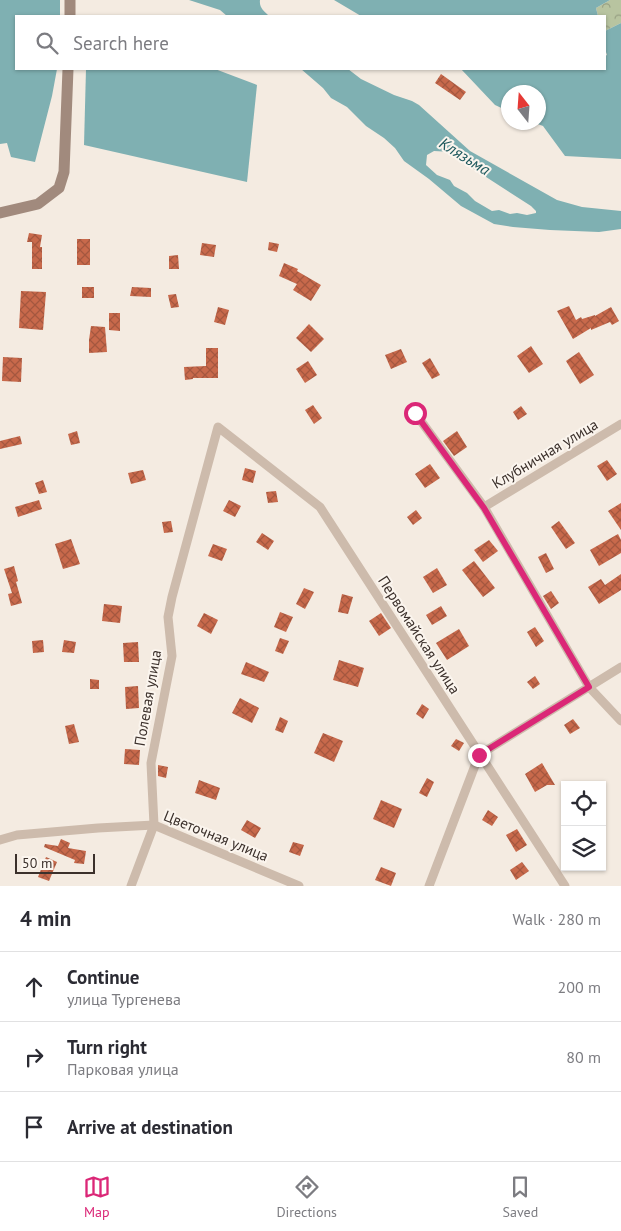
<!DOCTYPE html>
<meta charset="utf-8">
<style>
:root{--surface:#fff;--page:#f7f7f7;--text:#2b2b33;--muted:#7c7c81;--line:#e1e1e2;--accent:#db2777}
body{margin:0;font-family:"PT Sans",sans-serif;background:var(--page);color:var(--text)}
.controls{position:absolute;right:15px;bottom:15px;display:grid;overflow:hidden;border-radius:0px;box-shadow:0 1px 4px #0004}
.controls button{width:45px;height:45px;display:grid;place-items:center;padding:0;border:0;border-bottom:1px solid var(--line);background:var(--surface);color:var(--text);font:25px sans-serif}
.compass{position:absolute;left:501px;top:85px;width:45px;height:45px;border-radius:50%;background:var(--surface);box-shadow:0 1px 4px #0004;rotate:343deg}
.scale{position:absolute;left:15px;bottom:12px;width:80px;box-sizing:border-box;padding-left:5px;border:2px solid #3b302b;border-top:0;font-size:14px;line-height:18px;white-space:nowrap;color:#3b302b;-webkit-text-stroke:4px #fbf5ee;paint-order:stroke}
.stop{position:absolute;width:15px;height:15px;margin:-11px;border:4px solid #db2777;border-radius:50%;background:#fff}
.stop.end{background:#db2777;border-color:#fff;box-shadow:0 1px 5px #0008}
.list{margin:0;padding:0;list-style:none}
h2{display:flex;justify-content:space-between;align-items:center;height:65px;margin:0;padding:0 20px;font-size:21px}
h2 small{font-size:16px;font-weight:400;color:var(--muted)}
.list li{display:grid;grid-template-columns:32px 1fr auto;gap:15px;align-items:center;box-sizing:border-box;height:70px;padding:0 20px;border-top:1px solid var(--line)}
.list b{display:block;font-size:19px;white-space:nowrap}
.list p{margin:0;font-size:16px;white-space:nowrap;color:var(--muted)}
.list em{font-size:16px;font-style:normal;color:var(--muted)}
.icon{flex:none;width:28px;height:28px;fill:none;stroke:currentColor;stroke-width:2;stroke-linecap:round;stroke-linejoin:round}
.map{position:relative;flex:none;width:621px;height:886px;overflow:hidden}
.search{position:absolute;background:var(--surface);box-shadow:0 1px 4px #0004;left:15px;right:15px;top:15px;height:55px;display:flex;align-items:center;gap:12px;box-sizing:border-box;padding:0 18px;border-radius:0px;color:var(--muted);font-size:19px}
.sheet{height:275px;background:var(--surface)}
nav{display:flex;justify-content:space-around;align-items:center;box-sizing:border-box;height:70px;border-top:1px solid var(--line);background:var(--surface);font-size:14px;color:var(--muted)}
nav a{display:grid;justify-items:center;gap:2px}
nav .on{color:var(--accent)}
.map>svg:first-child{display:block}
</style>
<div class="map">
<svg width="621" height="886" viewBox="0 0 621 886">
<defs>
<pattern id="forest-crowns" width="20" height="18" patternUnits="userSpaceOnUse" patternTransform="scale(1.25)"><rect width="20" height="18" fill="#b8c4a0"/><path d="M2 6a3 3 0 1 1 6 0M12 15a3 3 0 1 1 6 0" fill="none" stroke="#97a083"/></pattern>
<pattern id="building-cross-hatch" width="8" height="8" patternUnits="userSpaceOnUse" patternTransform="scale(1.25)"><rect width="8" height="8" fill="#c8694b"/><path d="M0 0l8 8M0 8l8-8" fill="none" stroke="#a4573f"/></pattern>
</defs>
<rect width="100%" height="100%" fill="#f4ebe1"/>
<!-- forest -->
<polygon fill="url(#forest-crowns)" points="610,0 621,0 621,23 605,31 605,16 598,16 596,8"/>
<!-- water -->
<g fill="#7fb0b2" fill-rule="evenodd">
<polygon points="0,0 60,0 60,16 16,16 16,69 57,69 52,96 35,162 11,157 7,143 0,144"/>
<path d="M189,0H260C259,8 264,11 269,16H227L220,10Z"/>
<polygon points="334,0 610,0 596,8 598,16 361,16"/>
<polygon points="621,23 621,159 565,156 543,126 535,123 538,122 538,92 508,92 508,111 495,105 461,69 605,69 605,56 607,55 605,49 605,31"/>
<polygon points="86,69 215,69 257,85 247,182 84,145"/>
<path d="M301,69H348L361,79L394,95L412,101L419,105L470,151L557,200L582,207L621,211V229L599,232L550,230L513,227L494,224L461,206L429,179L404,161L395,148L384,138L366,126L347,107L331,98L323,88ZM434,151L452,152L466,164L531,206L536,211V213L527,215L517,213L510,214L499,210L492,211L475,201L467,193L454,186L450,180L437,175L426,165L427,155Z"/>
</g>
<!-- building -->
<g fill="url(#building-cross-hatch)">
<polygon points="441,74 466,92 460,100 435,83"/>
<polygon points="29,233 42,235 40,247 42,247 42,269 32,269 32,242 27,242"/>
<rect x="77" y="239" width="13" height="26"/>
<polygon points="269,242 279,244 277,252 268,250"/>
<polygon points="202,243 216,245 214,257 200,255"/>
<polygon points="178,255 179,269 169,269 169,256"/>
<polygon points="284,263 298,269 297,271 321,285 311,301 293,290 297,284 279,276"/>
<rect x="82" y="287" width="12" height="11"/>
<polygon points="132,287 151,288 151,297 130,296"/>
<polygon points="21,291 46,292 43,330 19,328"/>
<polygon points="176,294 179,307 171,308 168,295"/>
<polygon points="569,306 576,320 581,317 582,319 595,315 595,316 611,307 619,321 612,325 610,322 591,330 591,328 573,339 557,311"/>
<polygon points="218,307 229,310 225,325 214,322"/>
<polygon points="109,313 120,313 120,331 109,330"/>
<polygon points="309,324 324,339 311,352 296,338"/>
<polygon points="91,326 105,327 107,352 89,353 89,340"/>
<polygon points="531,346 543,364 529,373 517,356"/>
<polygon points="206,348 218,348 218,378 193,378 193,379 185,380 184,367 206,366"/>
<polygon points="401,349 407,362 391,369 385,355"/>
<polygon points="579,352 594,375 580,384 566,361"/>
<polygon points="3,357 22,358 21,382 2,381"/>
<polygon points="430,358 440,375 432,379 422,363"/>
<polygon points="308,361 317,375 305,383 296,369"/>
<polygon points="313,405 322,418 314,424 305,410"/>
<polygon points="521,406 527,414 518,420 513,412"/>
<polygon points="77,431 80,443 71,445 68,434"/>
<polygon points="457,431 467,447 454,456 443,441"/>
<polygon points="20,436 22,444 0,449 0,441"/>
<polygon points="607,460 617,474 607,481 597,466"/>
<polygon points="430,464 440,478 425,488 415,474"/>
<polygon points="245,468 256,471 253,483 242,480"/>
<polygon points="143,470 146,480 131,484 128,473"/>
<polygon points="43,480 47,492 39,494 35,483"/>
<polygon points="276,491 278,502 268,503 266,492"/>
<polygon points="39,500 42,509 18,517 15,507"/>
<polygon points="229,500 241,506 235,517 223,511"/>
<polygon points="621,503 621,530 608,511"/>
<polygon points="416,510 422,518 413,525 407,517"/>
<polygon points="171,521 173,532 164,533 162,522"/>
<polygon points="559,521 575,543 566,549 551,527"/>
<polygon points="262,533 274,541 268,550 256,542"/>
<polygon points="618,534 621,540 621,553 599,566 590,550"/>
<polygon points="71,539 80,564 63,569 55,544"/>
<polygon points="489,540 498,551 483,562 474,550"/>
<polygon points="213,544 227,549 222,561 208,556"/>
<polygon points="546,553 554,569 546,573 538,557"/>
<polygon points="474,561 495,588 483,597 462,570"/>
<polygon points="14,566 18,581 16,582 22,603 11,606 8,594 12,593 4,569"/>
<polygon points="437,568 447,585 433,593 423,577"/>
<polygon points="621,574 621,590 599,604 588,587 601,579 605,585"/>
<polygon points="304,588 314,592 305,609 296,604"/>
<polygon points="551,591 559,603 551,609 543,596"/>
<polygon points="342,594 353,597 348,614 338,612"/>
<polygon points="104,604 122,606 120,623 102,621"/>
<polygon points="441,606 447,616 432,625 426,615"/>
<polygon points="280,612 293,617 286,632 274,627"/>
<polygon points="204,613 218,620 211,634 197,626"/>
<polygon points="381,613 391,628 379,636 369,621"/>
<polygon points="535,627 544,641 536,647 527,632"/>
<polygon points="459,629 469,646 447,660 436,643"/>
<polygon points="280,638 289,641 283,654 275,651"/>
<polygon points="43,640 44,652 33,653 32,641"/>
<polygon points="64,640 76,642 74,653 62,652"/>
<polygon points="138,642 139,662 124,662 123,643"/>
<polygon points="339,660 364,668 358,687 333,680"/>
<polygon points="246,662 269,672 264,682 241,674"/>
<polygon points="535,676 540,684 533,689 527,682"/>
<polygon points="90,679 99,680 99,689 90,689"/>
<polygon points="138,686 139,708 126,709 125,687"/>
<polygon points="240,698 259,708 252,723 232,713"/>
<polygon points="422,704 429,709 423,719 416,714"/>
<polygon points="280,717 288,721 283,733 275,730"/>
<polygon points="573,719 580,728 570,734 564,725"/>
<polygon points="74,724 79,742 69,744 65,726"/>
<polygon points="323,733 343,741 334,762 314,753"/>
<polygon points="456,739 464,743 459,751 451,746"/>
<polygon points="125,749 140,750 139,765 124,764"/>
<polygon points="542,763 555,785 547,785 535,792 525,774"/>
<polygon points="158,765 168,767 166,778 158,776"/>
<polygon points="427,778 434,782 427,797 419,793"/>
<polygon points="199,780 220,788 216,800 195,793"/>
<polygon points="381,800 402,809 394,828 373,819"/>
<polygon points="488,810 498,817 492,826 482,820"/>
<polygon points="247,820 261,828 255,838 241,830"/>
<polygon points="517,829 527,845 516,852 506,835"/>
<polygon points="61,839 70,843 68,848 86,851 84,864 74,863 75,860 44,847 45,844 58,846"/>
<polygon points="293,842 304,845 300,856 289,852"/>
<polygon points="46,857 57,862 49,881 38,877"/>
<polygon points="522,862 529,871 516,880 510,870"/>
<polygon points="381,867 396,873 391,886 375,880"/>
</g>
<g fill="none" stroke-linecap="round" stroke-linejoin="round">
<!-- street -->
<g stroke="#cdbbac" stroke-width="9">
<polyline points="415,413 484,507 589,687 621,721"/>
<polyline points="484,507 621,424"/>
<polyline points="479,755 621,667"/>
<polyline points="0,840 17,835 98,828 154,825 299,886"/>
<polyline points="131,886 154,825 151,763 172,656 168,617 172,597 218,427 320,507 565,886"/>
<polyline points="429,886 479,755"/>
</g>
<!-- secondary -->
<g stroke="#a18a7d" stroke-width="11">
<polyline points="70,16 70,0"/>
<polyline points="0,213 38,204 59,188 64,172 68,69"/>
</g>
</g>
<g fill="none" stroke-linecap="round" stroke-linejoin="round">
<!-- route -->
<polyline stroke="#db2777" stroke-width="6" points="415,413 484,508 589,687 479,755"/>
</g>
<g text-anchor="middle" stroke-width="4" stroke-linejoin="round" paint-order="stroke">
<!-- street labels -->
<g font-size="15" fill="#3b302b" stroke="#fbf5ee">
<text transform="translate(545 454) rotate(-31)" y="5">Клубничная улица</text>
<text transform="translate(419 635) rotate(57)" y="5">Первомайская улица</text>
<text transform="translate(148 698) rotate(-80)" y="5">Полевая улица</text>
<text transform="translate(216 836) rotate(22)" y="5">Цветочная улица</text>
</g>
<!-- water labels -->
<g font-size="16" font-style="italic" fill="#1f5a5e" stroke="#fbf5ee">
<text transform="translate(465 156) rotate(32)" y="6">Клязьма</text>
</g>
</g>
</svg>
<div class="controls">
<button><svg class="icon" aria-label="locate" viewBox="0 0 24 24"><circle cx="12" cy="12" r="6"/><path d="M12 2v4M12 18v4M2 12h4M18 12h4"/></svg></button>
<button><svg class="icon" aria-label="layers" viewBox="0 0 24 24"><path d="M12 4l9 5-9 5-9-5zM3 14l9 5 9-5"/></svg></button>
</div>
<svg class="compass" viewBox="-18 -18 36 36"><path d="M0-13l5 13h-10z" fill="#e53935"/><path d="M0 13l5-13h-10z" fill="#7c7c81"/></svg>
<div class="scale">50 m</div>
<div class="stop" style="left:415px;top:413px"></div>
<div class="stop end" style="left:479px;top:755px"></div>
<div class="search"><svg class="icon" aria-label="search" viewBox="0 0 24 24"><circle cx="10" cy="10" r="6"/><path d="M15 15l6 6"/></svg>Search here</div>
</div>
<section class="sheet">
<h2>4 min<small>Walk · 280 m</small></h2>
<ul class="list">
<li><svg class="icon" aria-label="ahead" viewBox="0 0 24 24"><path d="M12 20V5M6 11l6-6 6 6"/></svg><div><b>Continue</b><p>улица Тургенева</p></div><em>200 m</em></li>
<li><svg class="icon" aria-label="right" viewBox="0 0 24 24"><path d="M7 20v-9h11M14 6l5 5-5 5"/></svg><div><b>Turn right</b><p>Парковая улица</p></div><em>80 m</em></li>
<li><svg class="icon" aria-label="arrive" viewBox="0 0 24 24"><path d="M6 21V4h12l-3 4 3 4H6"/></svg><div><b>Arrive at destination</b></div></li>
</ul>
</section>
<nav>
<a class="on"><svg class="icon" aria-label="map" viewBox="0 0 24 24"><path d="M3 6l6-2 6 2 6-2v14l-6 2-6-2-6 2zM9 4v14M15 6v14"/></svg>Map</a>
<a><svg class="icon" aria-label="directions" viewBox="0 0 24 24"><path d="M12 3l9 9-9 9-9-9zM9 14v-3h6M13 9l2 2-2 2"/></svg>Directions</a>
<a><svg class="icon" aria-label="saved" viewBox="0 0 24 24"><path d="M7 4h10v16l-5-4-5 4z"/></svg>Saved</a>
</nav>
